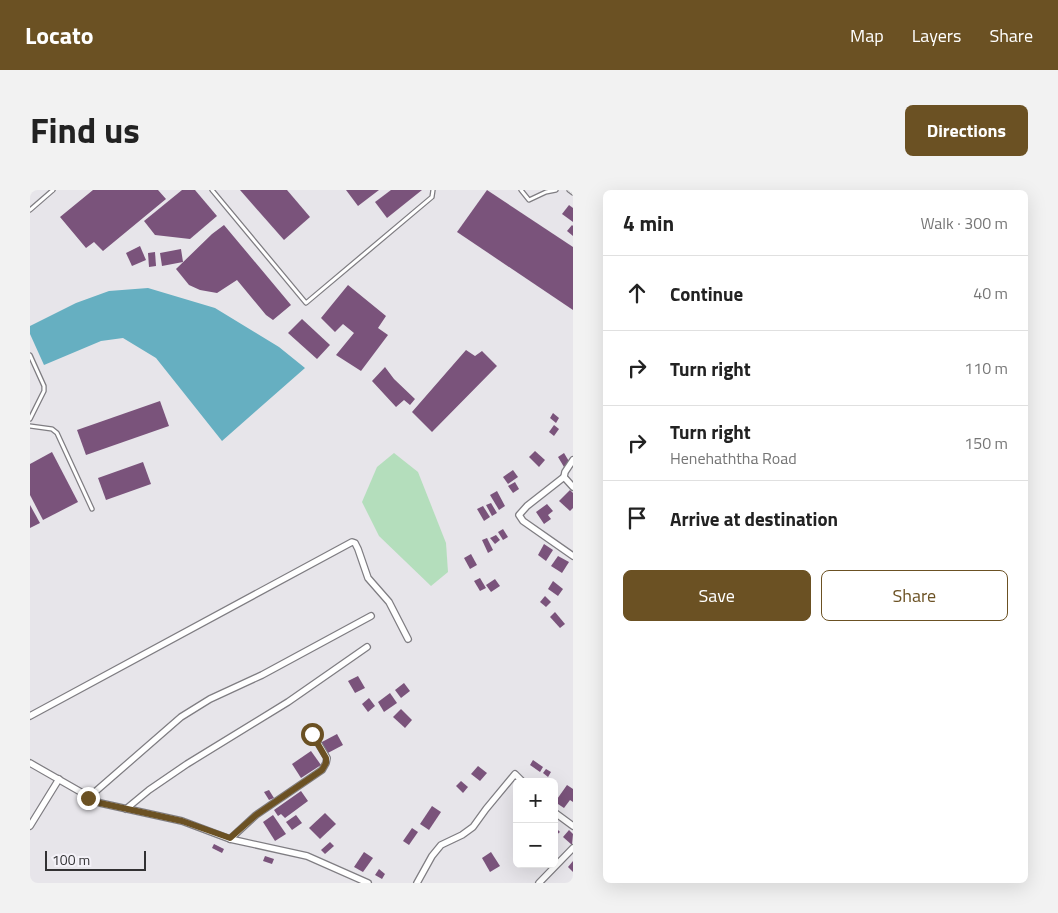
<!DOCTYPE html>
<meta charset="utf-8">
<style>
:root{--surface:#fff;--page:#f2f2f2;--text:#222;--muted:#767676;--line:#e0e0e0;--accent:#6b5123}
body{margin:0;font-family:"Titillium Web",sans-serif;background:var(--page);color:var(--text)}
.controls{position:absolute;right:15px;bottom:15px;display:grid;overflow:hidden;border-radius:8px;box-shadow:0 5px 20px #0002}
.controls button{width:45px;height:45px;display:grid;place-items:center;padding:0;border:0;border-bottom:1px solid var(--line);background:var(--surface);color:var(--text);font:25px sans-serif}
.scale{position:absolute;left:15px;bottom:12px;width:101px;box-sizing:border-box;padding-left:5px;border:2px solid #323133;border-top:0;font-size:14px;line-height:18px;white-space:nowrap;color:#323133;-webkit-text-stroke:4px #f4f2f8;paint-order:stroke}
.stop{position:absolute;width:15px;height:15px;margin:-11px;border:4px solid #6b5123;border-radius:50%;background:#fff}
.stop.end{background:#6b5123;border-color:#fff;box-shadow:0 1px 5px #0008}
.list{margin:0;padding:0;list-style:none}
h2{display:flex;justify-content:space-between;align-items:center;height:65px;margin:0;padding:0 20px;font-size:21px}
h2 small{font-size:16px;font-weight:400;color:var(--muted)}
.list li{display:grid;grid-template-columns:32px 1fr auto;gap:15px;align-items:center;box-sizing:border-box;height:75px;padding:0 20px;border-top:1px solid var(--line)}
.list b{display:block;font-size:19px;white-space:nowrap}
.list p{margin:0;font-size:16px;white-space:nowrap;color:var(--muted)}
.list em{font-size:16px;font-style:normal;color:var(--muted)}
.actions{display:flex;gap:10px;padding:15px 20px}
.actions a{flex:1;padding:11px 0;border:1px solid var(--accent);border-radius:8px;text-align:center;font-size:18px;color:var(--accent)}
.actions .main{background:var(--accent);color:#fff}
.icon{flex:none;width:28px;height:28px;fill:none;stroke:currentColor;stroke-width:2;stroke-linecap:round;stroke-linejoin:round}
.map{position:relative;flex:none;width:543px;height:693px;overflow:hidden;border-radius:8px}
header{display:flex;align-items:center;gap:30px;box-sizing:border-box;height:70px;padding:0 25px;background:var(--accent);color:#fff}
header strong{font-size:24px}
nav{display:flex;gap:28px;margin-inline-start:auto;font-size:18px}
.intro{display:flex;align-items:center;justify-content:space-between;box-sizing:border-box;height:120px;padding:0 30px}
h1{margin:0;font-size:35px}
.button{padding:12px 22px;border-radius:8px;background:var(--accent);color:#fff;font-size:18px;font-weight:700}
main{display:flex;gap:30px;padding:0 30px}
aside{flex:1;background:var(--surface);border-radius:8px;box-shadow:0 5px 20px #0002}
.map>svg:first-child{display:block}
</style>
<header>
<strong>Locato</strong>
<nav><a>Map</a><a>Layers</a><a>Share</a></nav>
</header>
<div class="intro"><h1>Find us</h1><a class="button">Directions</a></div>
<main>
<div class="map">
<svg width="543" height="693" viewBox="0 0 543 693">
<rect width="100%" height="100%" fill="#e7e5ea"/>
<!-- green -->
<polygon fill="#b4debc" points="364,263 388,282 416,353 418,382 401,396 349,346 332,312 347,277"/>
<!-- water -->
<polygon fill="#66afc1" points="118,98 185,118 249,157 275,178 192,251 126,168 93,148 71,151 14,175 0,144 0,136 46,113 79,101"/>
<!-- building -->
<g fill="#7a537b">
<polygon points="63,0 128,0 136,9 73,61 64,52 56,58 30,27"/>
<polygon points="152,0 165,0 187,26 160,49 125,45 114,31"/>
<polygon points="210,0 257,0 280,27 254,50"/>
<polygon points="316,0 349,0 328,16"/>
<polygon points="361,0 392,0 357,28 345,12"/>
<polygon points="457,0 543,57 543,120 427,42"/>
<polygon points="539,15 543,18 543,32 532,24"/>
<polygon points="194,35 261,115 243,130 236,125 207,90 187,103 170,100 159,95 146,79 182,44"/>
<polygon points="542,35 543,36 543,46 537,41"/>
<polygon points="110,56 116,70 102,76 96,63"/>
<polygon points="151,59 153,72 132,76 130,63"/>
<polygon points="125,62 126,76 119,77 118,63"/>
<polygon points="318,95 356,126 348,138 358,145 331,181 306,165 324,143 313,134 305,142 291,128"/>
<polygon points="272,129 300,155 287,169 258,143"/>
<polygon points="436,160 445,166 452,161 467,176 402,242 382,222"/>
<polygon points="355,177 364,189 385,209 380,215 374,210 366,217 342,191"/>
<polygon points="130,211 139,236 56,265 47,240"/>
<polygon points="523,223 529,228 526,233 520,228"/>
<polygon points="524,235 529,239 524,246 519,242"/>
<polygon points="505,261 515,270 509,277 499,267"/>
<polygon points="22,262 48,312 13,330 0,305 0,274"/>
<polygon points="534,263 540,273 534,277 528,267"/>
<polygon points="113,272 121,294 76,310 68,288"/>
<polygon points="483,280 488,287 478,294 473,287"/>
<polygon points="485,292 489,299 483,303 478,296"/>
<polygon points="540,300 543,303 543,318 540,321 529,311"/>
<polygon points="467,301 475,316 469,320 460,305"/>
<polygon points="461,313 467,323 462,326 456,315"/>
<polygon points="517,314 523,321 518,325 521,329 514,334 506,322"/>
<polygon points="0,315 10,333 0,338"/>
<polygon points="453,316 460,327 454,331 447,319"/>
<polygon points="473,339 478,347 473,350 468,342"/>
<polygon points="466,345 470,350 465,354 460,348"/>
<polygon points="457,348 463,360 458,363 452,350"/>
<polygon points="514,354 523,360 516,371 508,365"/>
<polygon points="441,364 447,375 440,379 434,368"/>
<polygon points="528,366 539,372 532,383 521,376"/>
<polygon points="450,388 456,398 450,401 444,391"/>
<polygon points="465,389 470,396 461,402 456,395"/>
<polygon points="523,391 533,399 528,406 518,399"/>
<polygon points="515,406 521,412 516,417 510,412"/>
<polygon points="525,422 535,434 530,438 520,427"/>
<polygon points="328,486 335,498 325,503 318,491"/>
<polygon points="374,493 380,501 371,508 365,500"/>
<polygon points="360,503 367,513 354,522 348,512"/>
<polygon points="339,508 345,516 338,522 332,514"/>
<polygon points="371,519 382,530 375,538 363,527"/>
<polygon points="307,544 313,555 296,564 290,553"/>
<polygon points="281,561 291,575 271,588 262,574"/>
<polygon points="503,570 513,577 510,582 500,575"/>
<polygon points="448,576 457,583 450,591 441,584"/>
<polygon points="516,579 521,582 518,587 513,583"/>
<polygon points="431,591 438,597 433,603 426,596"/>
<polygon points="537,595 543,599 543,612 540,610 534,618 525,612"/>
<polygon points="239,600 244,608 239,610 234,602"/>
<polygon points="271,601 278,611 255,628 251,624 248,626 244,620"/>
<polygon points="402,616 411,622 399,640 390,634"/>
<polygon points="295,623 306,634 290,649 279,638"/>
<polygon points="243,625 256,644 245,651 233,632"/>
<polygon points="266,625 272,633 262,640 256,632"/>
<polygon points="524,636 530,642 524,647"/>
<polygon points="382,638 388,642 379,655 373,651"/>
<polygon points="539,640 543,644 542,655 533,647"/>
<polygon points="300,652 304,656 295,664 291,660"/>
<polygon points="184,654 194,659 192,663 182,658"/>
<polygon points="334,662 343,668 333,682 324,677"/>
<polygon points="461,662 470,676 460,682 452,668"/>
<polygon points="235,666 244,669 242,674 233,671"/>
<polygon points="543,671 543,682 538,677"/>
<polygon points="349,679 355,684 352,689 345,685"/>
</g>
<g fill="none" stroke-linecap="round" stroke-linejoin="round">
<!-- lane casing -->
<g stroke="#7f7d82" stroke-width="5.5">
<g id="lane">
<polyline points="182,0 276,113 402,7 403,0"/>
<polyline points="491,0 499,10 516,2 526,0"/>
<polyline points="539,0 543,3"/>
<polyline points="0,20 23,0"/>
<polyline points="0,165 14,196 14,201 0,229"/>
<polyline points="0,236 22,239 27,243 62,319"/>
</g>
</g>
<!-- street casing -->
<g stroke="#7f7d82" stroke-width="8">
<g id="street">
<polyline points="543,270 535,282 534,287 543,297"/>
<polyline points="534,287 497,316 489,325 493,331 543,366"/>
<polyline points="0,526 322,352 325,353 328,359 338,388 359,412 378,449"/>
<polyline points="0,573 70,613 152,631 200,649 277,666 338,693"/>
<polyline points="58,608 151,527 180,509 232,485 341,426"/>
<polyline points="96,619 119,600 157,574 258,512 337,457"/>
<polyline points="524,622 543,636"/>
<polyline points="0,636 29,589"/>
<polyline points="200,649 226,625 292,580 296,573 297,568 282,543"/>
<polyline points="387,693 402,666 411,655 432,645 443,637 456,619 485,584 493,592"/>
<polyline points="509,693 543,658"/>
</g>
</g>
<!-- lane -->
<use href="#lane" stroke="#fff" stroke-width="3"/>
<!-- street -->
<use href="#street" stroke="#fff" stroke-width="5.5"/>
</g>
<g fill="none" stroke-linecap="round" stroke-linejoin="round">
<!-- route -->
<polyline stroke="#6b5123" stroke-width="6" points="58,608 70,613 152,631 200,648 226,625 292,580 296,573 296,568 282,544"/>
</g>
</svg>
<div class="controls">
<button>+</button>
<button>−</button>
</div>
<div class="scale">100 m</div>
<div class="stop" style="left:282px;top:544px"></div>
<div class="stop end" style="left:58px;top:608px"></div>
</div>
<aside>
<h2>4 min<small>Walk · 300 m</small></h2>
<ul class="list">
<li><svg class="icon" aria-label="ahead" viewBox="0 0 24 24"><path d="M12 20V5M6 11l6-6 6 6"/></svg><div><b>Continue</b></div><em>40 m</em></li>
<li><svg class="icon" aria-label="right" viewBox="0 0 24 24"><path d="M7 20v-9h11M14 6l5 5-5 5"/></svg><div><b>Turn right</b></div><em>110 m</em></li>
<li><svg class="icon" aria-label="right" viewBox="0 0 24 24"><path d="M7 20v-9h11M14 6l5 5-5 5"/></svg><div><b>Turn right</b><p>Henehaththa Road</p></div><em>150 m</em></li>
<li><svg class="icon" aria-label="arrive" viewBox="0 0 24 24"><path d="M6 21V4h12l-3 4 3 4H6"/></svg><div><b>Arrive at destination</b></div></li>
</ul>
<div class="actions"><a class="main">Save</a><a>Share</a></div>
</aside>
</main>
